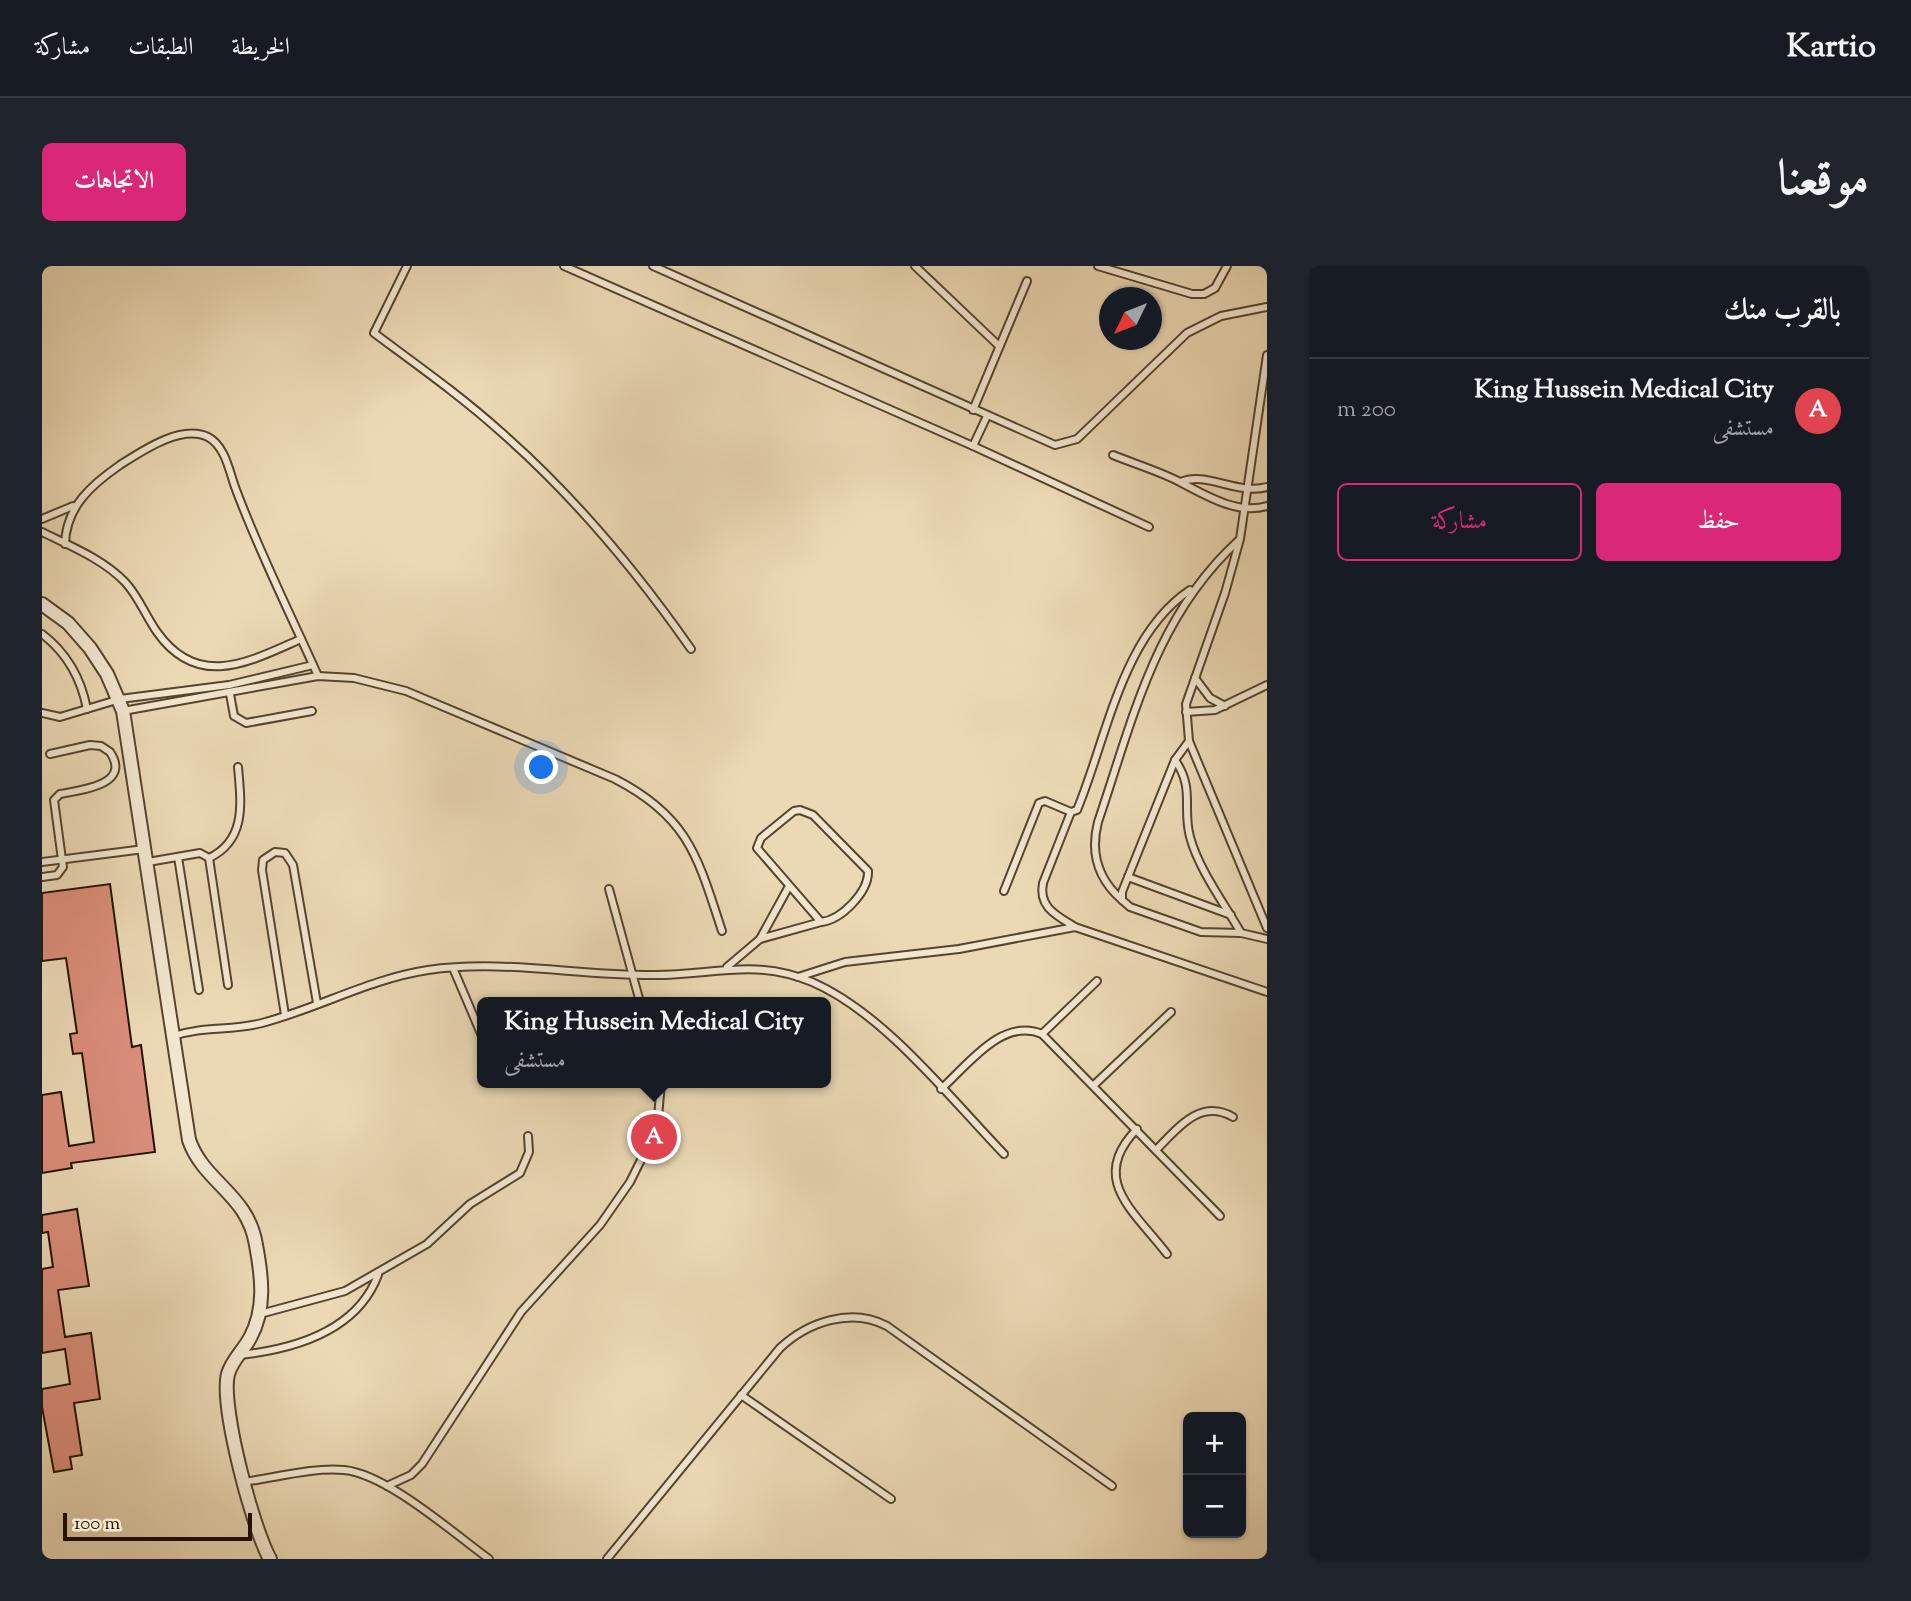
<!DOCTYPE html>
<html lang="ar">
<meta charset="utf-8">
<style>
:root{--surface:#171b24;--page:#20242c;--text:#f1f3f6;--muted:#9ea1a6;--line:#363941;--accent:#db2777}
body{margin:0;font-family:"Sorts Mill Goudy",Amiri,serif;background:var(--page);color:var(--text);direction:rtl}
.controls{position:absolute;right:21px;bottom:21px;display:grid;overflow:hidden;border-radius:10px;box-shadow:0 2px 5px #0004}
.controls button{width:63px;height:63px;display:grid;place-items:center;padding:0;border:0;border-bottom:2px solid var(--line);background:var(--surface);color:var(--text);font:35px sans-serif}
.compass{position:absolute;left:1057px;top:21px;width:63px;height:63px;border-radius:50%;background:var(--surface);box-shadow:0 2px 5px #0004;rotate:227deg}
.scale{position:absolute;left:21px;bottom:18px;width:189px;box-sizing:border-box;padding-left:7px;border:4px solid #251200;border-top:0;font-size:19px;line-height:24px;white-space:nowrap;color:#251200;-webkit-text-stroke:5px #f2e6cf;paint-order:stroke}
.you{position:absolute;left:500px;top:502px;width:24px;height:24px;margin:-18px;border:5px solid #fff;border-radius:50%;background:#1a73e8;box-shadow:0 0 0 10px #1a73e833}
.badge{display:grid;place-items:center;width:46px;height:46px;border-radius:50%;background:var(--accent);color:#fff;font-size:23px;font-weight:700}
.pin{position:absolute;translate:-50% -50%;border:4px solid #fff;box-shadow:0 2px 7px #0006}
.popup{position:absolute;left:435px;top:731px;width:354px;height:91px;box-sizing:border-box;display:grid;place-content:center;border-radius:10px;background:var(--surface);filter:drop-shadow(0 2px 5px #0005);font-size:23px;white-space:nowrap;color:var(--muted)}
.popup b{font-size:26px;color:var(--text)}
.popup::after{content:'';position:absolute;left:50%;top:100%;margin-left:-14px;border:14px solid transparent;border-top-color:var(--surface)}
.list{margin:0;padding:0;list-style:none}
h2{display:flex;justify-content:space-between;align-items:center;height:91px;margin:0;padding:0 28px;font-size:30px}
h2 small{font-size:23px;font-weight:400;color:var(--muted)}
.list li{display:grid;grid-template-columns:46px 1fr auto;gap:21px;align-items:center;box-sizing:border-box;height:105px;padding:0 28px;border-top:2px solid var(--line)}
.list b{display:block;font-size:26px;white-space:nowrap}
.list p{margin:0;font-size:23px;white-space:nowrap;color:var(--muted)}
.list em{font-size:23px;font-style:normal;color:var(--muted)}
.actions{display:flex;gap:14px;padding:21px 28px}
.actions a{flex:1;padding:16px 0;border:2px solid var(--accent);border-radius:10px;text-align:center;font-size:24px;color:var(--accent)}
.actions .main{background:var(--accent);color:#fff}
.map{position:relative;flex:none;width:1225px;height:1293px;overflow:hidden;direction:ltr;border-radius:10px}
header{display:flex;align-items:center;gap:42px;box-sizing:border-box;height:98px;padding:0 35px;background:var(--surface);border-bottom:2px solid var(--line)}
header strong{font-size:33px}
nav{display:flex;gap:38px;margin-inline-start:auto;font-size:24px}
.intro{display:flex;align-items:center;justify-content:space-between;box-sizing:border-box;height:168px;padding:0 42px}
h1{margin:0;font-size:49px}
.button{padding:18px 32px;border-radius:10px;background:var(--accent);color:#fff;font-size:24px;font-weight:700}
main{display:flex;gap:42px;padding:0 42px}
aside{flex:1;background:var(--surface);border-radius:10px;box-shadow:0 2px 5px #0004}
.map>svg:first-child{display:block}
</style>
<header>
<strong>Kartio</strong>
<nav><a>الخريطة</a><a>الطبقات</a><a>مشاركة</a></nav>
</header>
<div class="intro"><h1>موقعنا</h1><a class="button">الاتجاهات</a></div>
<main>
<aside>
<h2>بالقرب منك<small></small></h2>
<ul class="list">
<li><span class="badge" style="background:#e0444e">A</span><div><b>King Hussein Medical City</b><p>مستشفى</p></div><em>200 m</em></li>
</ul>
<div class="actions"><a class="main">حفظ</a><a>مشاركة</a></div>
</aside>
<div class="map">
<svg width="1225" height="1293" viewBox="0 0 1225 1293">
<rect width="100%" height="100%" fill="#ebd9b5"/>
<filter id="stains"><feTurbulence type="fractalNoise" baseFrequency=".00286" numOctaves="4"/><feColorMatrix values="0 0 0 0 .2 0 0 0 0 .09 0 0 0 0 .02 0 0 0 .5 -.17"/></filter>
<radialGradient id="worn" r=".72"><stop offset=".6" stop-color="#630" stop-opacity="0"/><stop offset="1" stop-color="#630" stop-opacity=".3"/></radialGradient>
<!-- building -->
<g fill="#db8e7b" stroke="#251200" stroke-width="2">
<polygon points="68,618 90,781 99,779 113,886 29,897 30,902 0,907 0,829 19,826 27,880 52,876 40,787 31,788 28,768 35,767 24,692 0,695 0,627"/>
<polygon points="35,943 47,1020 16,1024 23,1071 49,1067 58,1133 32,1137 40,1189 28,1191 30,1203 12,1206 0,1141 0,1123 28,1118 23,1083 0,1087 0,1003 11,1001 6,966 0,967 0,949"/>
</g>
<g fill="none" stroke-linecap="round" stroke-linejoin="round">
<!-- lane casing -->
<g stroke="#56442d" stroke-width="10">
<g id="lane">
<path d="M365,0L332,67C375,99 419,130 459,166C532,230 593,303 649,383"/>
<polyline points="522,0 931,180 1107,261"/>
<polyline points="611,0 1013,179 1035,173 1145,67 1179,50 1225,41"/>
<polyline points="873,0 956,79"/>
<polyline points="1056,0 1150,28 1162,28 1173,22 1185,0"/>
<polyline points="1225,89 1198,273 1183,327 1144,438 1147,475 1225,662"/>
<polyline points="931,144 985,15"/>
<polyline points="931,180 945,150"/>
<path d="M1071,189C1093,198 1117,205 1138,216C1163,229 1195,249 1225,240"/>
<path d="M1139,216C1164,205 1194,229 1225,221"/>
<polyline points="0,253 31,240"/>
<path d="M0,266C28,280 61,293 83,316C97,331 103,349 115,366C156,424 207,396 259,373"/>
<path d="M23,278C24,241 49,219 78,199C100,185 139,158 166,171C183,180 187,204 193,221C217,286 248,347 276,410"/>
<path d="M0,368C25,387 39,412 45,443"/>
<polyline points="1153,412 1168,432 1183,440"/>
<polyline points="188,428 192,450 204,457 270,445"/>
<path d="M81,445L276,410L312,412L364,425L573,513C647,551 656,592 680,665"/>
<polyline points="1144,446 1173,444 1225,419"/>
<polyline points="0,447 18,451 78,433 187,419 271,399"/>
<polyline points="1147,475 1133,494 1080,626 1080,634 1088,641 1159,666 1199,667 1225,673"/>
<path d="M1133,494C1153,523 1140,541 1148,571C1157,604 1182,637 1199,667"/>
<path d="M758,544L771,549L826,605C827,626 799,654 779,656L715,582L719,572L752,545Z"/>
<path d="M1029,546L1001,617C996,642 1016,650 1033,661"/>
<polyline points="136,591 157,724"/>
<path d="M167,592C205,574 199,536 196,501"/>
<polyline points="0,596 102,583"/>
<polyline points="106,596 158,587 167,592 186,719"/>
<path d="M0,611L15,609L21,601L12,534L18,528C39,524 90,519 68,486L59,480L48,479L8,488"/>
<polyline points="1086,611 1189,649"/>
<polyline points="567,623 598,736"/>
<path d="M962,625L997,537L1003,535L1029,546L1035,544C1065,472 1080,369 1148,324"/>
<path d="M1080,634C1056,613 1048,587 1056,556C1091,453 1113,351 1196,275"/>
<polyline points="718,673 779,656"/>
<polyline points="685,701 718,673 746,622"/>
<polyline points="411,702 440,770"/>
<polyline points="756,711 803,696 917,683 1033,661 1225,726"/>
<polyline points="243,749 220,604 221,594 233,586 243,587 251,599 275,737"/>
<polyline points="1000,768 1055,715"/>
<path d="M132,770C161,760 190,765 220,757C277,742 327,713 386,704C461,693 538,710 614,709C671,709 713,692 770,716C842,747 907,831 962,888"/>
<polyline points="1052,819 1129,746"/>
<path d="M899,823C926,799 960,751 1000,768L1178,950"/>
<path d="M1095,863C1046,913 1092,945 1125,988"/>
<path d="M1114,884C1136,862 1158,832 1191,851"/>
<polyline points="218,1048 303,1025 385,978 428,938 478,907 487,886 486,870"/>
<path d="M198,1089C253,1083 315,1065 336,1009"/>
<polyline points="699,1129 849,1233"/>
<path d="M201,1216C233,1212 270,1201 302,1204C345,1208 411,1267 447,1293"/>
<polyline points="345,1220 369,1209 380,1198 479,1046 558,959 588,916 615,862 619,817"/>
<path d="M565,1293L738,1082C766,1056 809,1041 845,1060L1070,1220"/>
</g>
</g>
<!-- street casing -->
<g stroke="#56442d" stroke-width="16">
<path id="street" d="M0,338L26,357L48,382L65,408L81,445L147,874C162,917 206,928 214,979C220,1011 224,1043 208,1072C201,1085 190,1094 186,1108C178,1140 211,1263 228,1293"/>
</g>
<!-- lane -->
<use href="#lane" stroke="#f2e6cf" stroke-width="6"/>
<!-- street -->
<use href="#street" stroke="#f2e6cf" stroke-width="12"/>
</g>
<rect width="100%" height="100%" filter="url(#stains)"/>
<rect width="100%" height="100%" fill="url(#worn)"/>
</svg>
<div class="controls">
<button>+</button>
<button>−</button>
</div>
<svg class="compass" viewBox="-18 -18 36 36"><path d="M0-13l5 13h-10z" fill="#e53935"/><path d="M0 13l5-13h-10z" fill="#9ea1a6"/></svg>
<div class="scale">100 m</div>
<div class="you"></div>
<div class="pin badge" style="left:612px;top:871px;background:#e0444e">A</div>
<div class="popup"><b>King Hussein Medical City</b>مستشفى</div>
</div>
</main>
